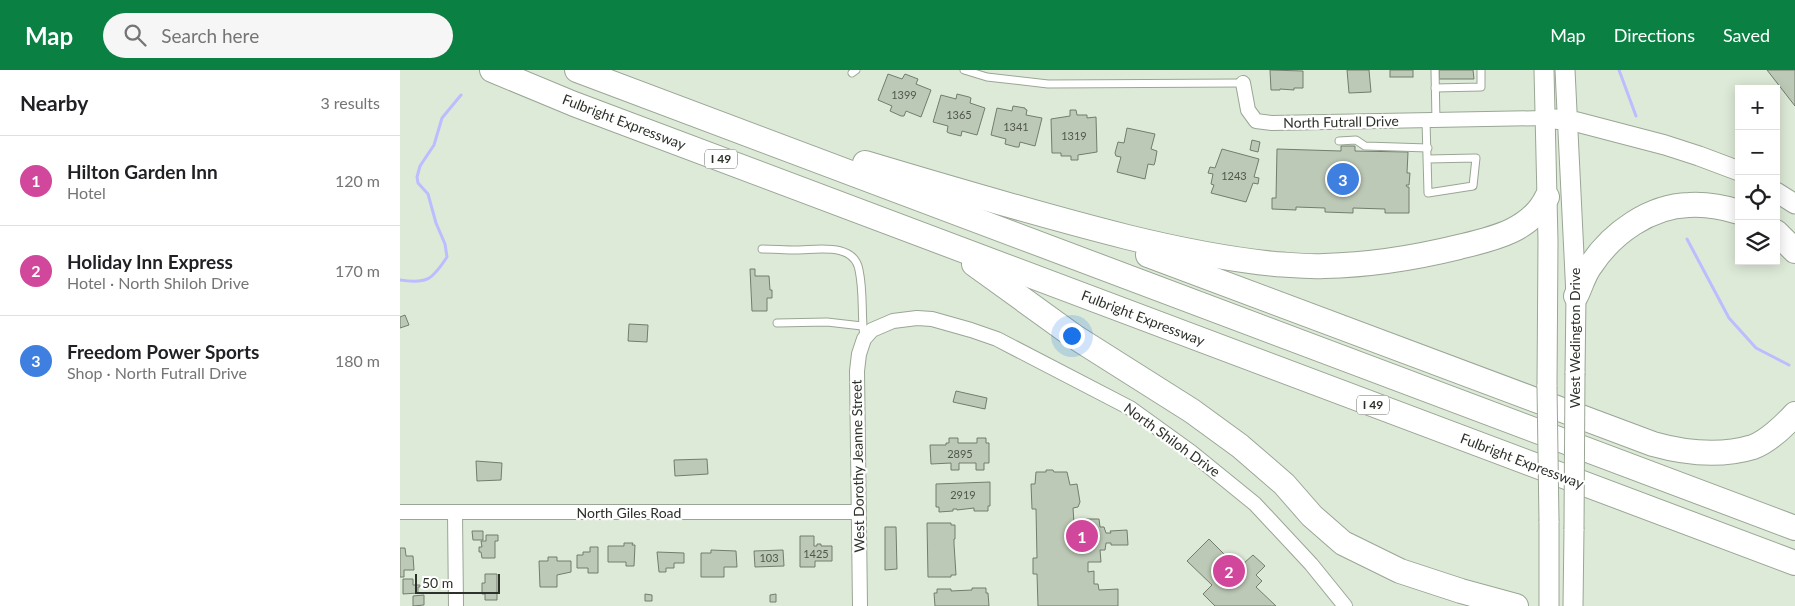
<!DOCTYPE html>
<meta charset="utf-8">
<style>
:root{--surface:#fff;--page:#f6f6f6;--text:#202124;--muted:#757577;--line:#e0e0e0;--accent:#0b8043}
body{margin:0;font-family:Lato,sans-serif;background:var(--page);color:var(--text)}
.controls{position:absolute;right:15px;top:15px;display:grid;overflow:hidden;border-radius:0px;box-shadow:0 2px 12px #0003}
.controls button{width:45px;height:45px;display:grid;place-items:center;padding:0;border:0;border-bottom:1px solid var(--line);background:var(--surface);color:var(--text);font:25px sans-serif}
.scale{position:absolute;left:15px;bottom:12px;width:85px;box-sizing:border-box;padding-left:5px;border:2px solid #2c3129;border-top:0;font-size:14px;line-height:18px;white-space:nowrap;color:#2c3129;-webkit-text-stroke:4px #fff;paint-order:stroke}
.you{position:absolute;left:671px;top:265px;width:18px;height:18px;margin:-12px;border:4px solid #fff;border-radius:50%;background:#1a73e8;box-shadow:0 0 0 8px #1a73e833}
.badge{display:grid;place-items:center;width:32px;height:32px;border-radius:50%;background:var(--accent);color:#fff;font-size:16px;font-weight:700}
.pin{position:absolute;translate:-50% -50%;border:2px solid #fff;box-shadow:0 1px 5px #0006}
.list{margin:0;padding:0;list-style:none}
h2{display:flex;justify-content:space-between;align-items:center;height:65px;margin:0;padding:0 20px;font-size:21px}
h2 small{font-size:16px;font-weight:400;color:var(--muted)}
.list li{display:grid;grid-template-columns:32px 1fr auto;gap:15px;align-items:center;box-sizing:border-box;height:90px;padding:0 20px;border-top:1px solid var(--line)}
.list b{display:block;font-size:19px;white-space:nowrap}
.list p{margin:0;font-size:16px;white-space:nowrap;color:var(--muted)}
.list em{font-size:16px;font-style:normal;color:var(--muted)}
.icon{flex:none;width:28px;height:28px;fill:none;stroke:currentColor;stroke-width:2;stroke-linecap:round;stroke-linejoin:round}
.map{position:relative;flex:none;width:1395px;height:536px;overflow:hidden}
header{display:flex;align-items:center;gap:30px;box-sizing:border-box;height:70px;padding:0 25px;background:var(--accent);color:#fff}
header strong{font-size:24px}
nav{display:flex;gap:28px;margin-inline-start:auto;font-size:18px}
.search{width:350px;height:45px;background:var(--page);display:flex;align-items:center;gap:12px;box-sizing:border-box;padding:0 18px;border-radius:28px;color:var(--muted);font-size:19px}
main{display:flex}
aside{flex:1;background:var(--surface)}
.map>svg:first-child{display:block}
</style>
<header>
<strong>Map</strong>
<div class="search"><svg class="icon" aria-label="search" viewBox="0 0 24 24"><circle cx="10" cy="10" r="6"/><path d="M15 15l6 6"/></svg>Search here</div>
<nav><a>Map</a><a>Directions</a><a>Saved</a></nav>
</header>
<main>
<aside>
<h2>Nearby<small>3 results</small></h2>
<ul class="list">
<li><span class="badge" style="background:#d1479c">1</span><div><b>Hilton Garden Inn</b><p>Hotel</p></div><em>120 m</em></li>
<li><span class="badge" style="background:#d1479c">2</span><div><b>Holiday Inn Express</b><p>Hotel · North Shiloh Drive</p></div><em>170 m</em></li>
<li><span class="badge" style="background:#3f7fe0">3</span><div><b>Freedom Power Sports</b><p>Shop · North Futrall Drive</p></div><em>180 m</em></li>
</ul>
</aside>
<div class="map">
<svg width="1395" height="536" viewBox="0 0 1395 536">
<rect width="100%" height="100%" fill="#deead8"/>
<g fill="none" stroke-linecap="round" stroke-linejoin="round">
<!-- stream -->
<g stroke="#bbbdff" stroke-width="3">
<polyline points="1219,0 1236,46"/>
<polyline points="1287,169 1329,248 1356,278 1389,295"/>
<path d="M0,210C27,214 32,210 47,187L45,174L36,153L28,124L18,113L17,107L20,96L34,75L42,48L61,25"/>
</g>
</g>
<!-- building -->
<g fill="#bdc9b7" stroke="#727d6d">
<polygon points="870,0 903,1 903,18 894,18 894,20 880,19 880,20 871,20"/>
<polygon points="947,0 969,0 971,22 949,23"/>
<rect x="990" y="0" width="23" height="7"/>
<polygon points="1039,0 1073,0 1074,9 1039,9"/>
<polygon points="1367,0 1395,0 1395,36"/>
<polygon points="488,4 502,9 505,4 518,9 516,14 531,20 521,47 506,41 504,46 501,46 490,41 492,36 478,30"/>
<polygon points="557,24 569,27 571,28 570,33 585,38 577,65 562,61 561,66 549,63 547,62 548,56 533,52 541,25 556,29"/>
<polygon points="613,36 625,38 625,39 627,40 626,45 642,48 635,76 620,72 619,77 616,77 605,74 606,69 591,65 597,38 612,41"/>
<polygon points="670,40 676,40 677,45 687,45 687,48 696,47 697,82 678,85 678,90 671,90 671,86 661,86 661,83 652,83 651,49 670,46"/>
<polygon points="727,58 755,64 751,79 757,81 755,92 754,95 748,94 745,109 717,102 721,87 716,86 715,83 718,72 724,73"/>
<polygon points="852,70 860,72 858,82 850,80"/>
<polygon points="941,76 955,76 955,81 1008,82 1007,103 1010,103 1009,115 1006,115 1007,117 1009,117 1009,143 985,143 985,139 953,138 953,143 925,142 925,138 896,137 896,140 872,139 872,128 876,128 877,79 941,81"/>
<polygon points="822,79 859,89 854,107 859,108 858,114 853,113 846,132 811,123 814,115 811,114 813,104 808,103 810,97 815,98"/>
<polygon points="350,199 355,199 355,206 369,206 370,220 372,220 372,228 367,228 367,241 352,241"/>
<polygon points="5,245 9,255 0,258 0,247"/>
<polygon points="229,254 248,255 247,272 228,271"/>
<polygon points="556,321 587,328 585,339 553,332"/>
<polygon points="549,368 558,368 558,373 577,373 577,368 586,368 586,373 589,373 589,393 584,393 584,400 576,400 576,393 559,393 559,400 551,400 551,393 531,394 530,375 546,375 546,373 549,373"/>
<polygon points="307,389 308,404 275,406 274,390"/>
<polygon points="76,391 102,393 101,410 77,411"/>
<polygon points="646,400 653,400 654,402 667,402 670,415 677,414 680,432 678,437 673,438 674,453 686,453 686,449 699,449 700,457 704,457 706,463 711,463 710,461 727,460 728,475 711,475 711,473 706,473 705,480 700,480 701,492 688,492 688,502 694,501 694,514 698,514 699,520 718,519 718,536 638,536 637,504 633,504 633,488 637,488 636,439 632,439 631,414 635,414 636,402 646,402"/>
<polygon points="590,412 590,436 588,436 588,441 574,441 574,438 557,440 557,439 553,439 553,441 539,442 539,437 536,437 536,414"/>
<polygon points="527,453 551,453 551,455 555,455 555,469 554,469 554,474 556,505 551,505 551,507 528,507"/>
<polygon points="485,457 496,457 497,499 485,500"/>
<polygon points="72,461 83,461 83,470 73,470"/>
<polygon points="86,465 98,465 98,471 95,471 95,488 82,488 81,482 79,482 79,477 82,477 81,471 86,471"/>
<polygon points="400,466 414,466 414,476 417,476 417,474 421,474 421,476 432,476 432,491 415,491 415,497 400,497"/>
<polygon points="809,469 834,494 839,488 844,493 853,485 865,496 856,505 862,511 856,517 876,536 815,536 803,524 812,515 787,491"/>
<polygon points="224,473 233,473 232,475 235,475 234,496 226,496 226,492 208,492 208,476 224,476"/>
<polygon points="190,477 198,477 198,503 188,503 188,498 177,498 177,485 183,485 183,482 190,482"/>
<polygon points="0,478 5,478 6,486 13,486 14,500 4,500 4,507 0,507"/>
<polygon points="311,480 336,481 337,497 324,497 324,507 301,507 301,483 311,483"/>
<polygon points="383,480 384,496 355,497 354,481"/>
<polygon points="257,482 284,483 284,493 274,493 274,498 266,498 266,502 259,502"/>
<polygon points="148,487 157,487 157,491 171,491 171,502 157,505 157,517 140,517 139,491 148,491"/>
<polygon points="85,504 97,504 97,530 85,530 85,524 82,524 82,513 85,513"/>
<polygon points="3,509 13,509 13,515 20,515 20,517 18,517 18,523 3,524"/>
<polygon points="572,518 586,518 586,523 588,523 589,536 535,536 534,523 537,523 537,519 551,519 551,521 572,520"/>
<polygon points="245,524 252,525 252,531 245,531"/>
<polygon points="376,524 376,532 370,532 370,525"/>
<polygon points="24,525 24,535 13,536 13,526"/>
</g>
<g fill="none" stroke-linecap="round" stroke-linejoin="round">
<!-- service casing -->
<g stroke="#9aa695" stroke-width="9">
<g id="service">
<polyline points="564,0 587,7 648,14 843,13"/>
<polyline points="1035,0 1036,51"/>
<polyline points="452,3 456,0"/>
<polyline points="1035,18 1081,17 1081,0"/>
<polyline points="1026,51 1028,123 1073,116 1076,88 1028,89"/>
<polyline points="939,71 956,70 965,76 1028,78"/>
<path d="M362,179C373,179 385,180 396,180C417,180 454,172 459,200C464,223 461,246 464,268"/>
<polyline points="377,253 427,252 462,256"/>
</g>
</g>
<!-- minor casing -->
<g stroke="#9aa695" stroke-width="16">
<g id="minor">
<polyline points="843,13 848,40 856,51 872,53 1145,48"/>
<polyline points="0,442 459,442"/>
<polyline points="55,443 56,536"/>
<polyline points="460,536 457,301 459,284 464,269 472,260 493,251 517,248 532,249 571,260 597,269 730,338 791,382 855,434 911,494 945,536"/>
</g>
</g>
<!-- secondary casing -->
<g stroke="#9aa695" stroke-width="21">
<g id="secondary">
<polyline points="1144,0 1148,171 1147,317"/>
<polyline points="1165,0 1176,226 1175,303"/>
<polyline points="1155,49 1177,52 1265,75 1299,86 1339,101"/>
<polyline points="1376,122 1395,134"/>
<polyline points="1149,536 1149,451"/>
<polyline points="1173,536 1174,459"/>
</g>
</g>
<!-- motorway casing -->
<g stroke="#9aa695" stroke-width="26">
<g id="motorway">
<polyline points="92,0 174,34 1395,493"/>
<polyline points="177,0 1395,458"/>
<path d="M465,93C552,119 639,145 727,167C776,179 825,189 875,194C891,195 908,197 924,196C970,195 1014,188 1059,177C1092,169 1131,161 1147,127"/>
<polyline points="1376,162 1395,181"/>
<path d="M748,185L1253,374C1285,383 1320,387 1353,377C1367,372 1385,355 1395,344"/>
<polyline points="574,194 675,267 792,341 840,376 884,414 912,446 943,473 1000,501 1061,521 1116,536"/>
<path d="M1176,226C1181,216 1184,204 1191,195C1212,163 1250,136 1289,135C1306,134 1323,137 1339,142"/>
</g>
</g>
<!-- service -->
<use href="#service" stroke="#fff" stroke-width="7"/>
<!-- minor -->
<use href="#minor" stroke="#fff" stroke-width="14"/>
<!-- secondary -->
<use href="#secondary" stroke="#fff" stroke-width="19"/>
<!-- motorway -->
<use href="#motorway" stroke="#fff" stroke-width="24"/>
<!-- secondary-bridge casing -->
<g stroke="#9aa695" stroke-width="21" stroke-linecap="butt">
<g id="secondary-bridge">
<polyline points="1147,317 1149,451"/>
<polyline points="1174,459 1175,303"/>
</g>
</g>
<!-- secondary-bridge -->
<use href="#secondary-bridge" stroke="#fff" stroke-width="19"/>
</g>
<g text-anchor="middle" stroke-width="4.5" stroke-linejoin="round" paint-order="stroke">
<!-- number labels -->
<g font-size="11" fill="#50574c">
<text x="504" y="29">1399</text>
<text x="559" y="49">1365</text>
<text x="616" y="61">1341</text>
<text x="674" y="70">1319</text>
<text x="834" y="110">1243</text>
<text x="560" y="388">2895</text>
<text x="563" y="429">2919</text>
<text x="416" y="488">1425</text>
<text x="369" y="492">103</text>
</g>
<!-- shield labels -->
<g fill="#fff" stroke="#6b6f69" stroke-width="1">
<rect x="305" y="79.5" width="32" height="19" rx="4"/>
<rect x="957" y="325.5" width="32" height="19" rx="4"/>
</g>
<g font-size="12" font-weight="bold" fill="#2c3129">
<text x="321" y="93">I 49</text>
<text x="973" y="339">I 49</text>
</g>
<!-- street labels -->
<g font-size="14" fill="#2c3129" stroke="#fff">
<text transform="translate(224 52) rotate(21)" y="5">Fulbright Expressway</text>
<text transform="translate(941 52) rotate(-1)" y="5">North Futrall Drive</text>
<text transform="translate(743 248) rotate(21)" y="5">Fulbright Expressway</text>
<text transform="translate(1175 268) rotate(-90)" y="5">West Wedington Drive</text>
<text transform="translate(772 370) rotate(36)" y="5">North Shiloh Drive</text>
<text transform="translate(1122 391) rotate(21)" y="5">Fulbright Expressway</text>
<text transform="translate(458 396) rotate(-91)" y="5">West Dorothy Jeanne Street</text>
<text x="229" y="448">North Giles Road</text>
</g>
</g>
</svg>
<div class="controls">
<button>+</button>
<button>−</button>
<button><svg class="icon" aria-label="locate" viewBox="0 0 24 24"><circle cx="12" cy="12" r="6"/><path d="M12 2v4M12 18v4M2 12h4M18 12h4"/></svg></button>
<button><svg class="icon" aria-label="layers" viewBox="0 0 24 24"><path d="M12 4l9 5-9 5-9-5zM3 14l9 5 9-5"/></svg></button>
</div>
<div class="scale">50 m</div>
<div class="you"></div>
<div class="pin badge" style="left:682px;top:466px;background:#d1479c">1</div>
<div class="pin badge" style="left:829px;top:501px;background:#d1479c">2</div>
<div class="pin badge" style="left:943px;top:109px;background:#3f7fe0">3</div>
</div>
</main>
